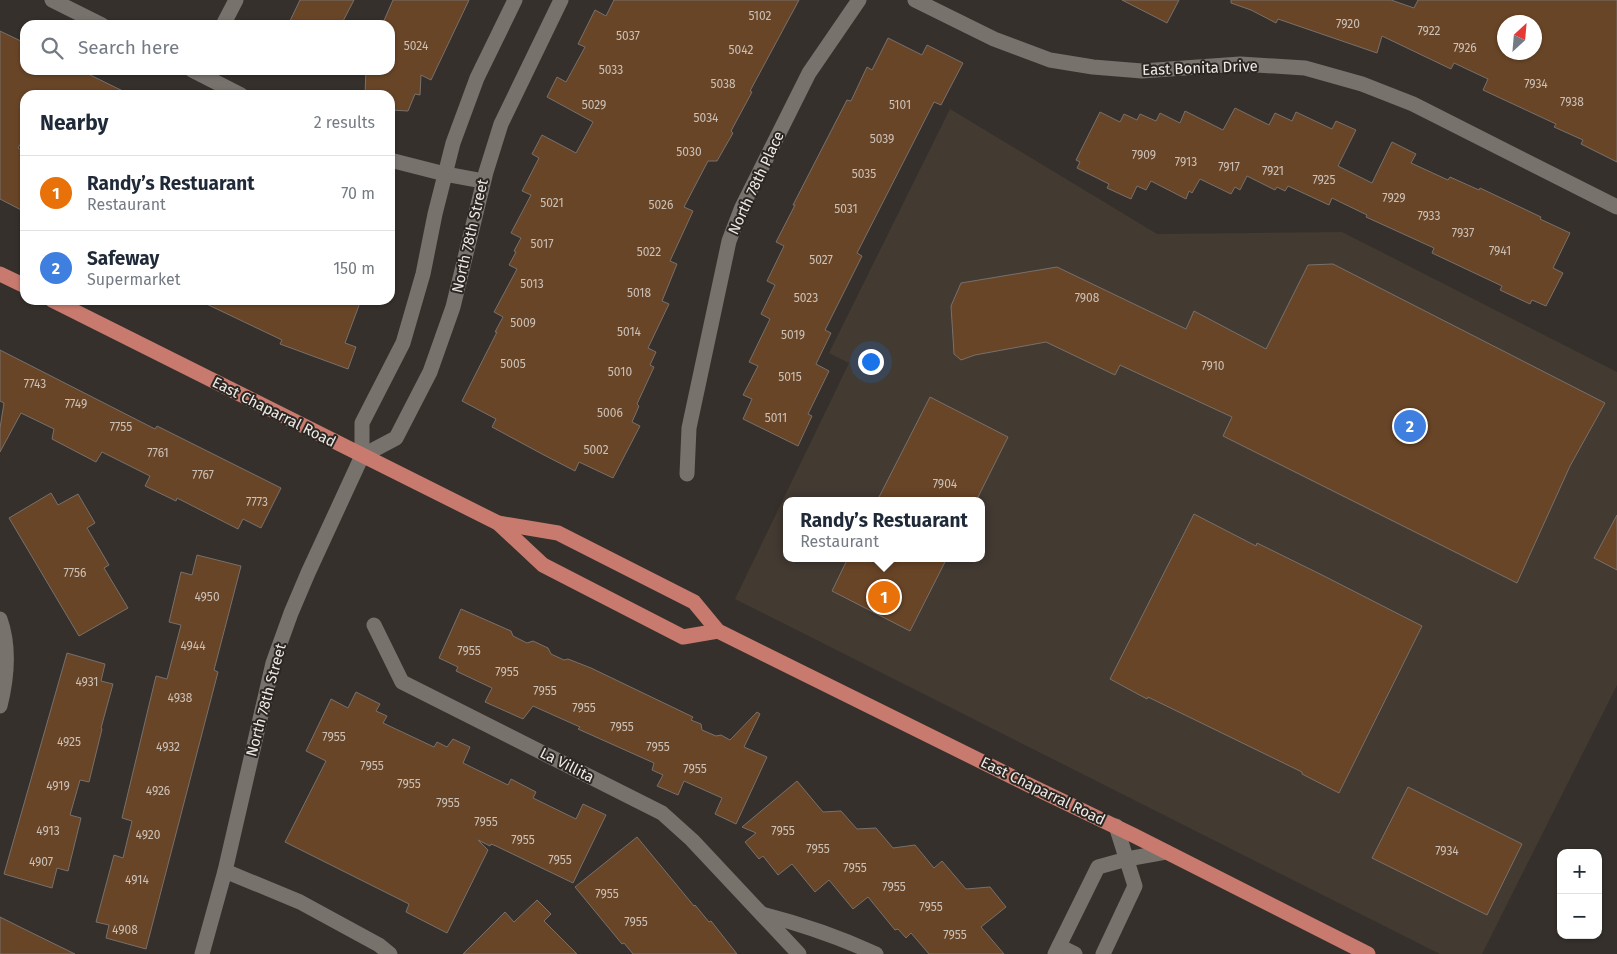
<!DOCTYPE html>
<meta charset="utf-8">
<style>
:root{--surface:#fff;--page:#f6f6f7;--text:#1f2937;--muted:#747a83;--line:#e0e1e3;--accent:#ea580c}
body{margin:0;font-family:"Fira Sans",sans-serif;background:var(--page);color:var(--text)}
.controls{position:absolute;right:15px;bottom:15px;display:grid;overflow:hidden;border-radius:10px;box-shadow:0 1px 4px #0004}
.controls button{width:45px;height:45px;display:grid;place-items:center;padding:0;border:0;border-bottom:1px solid var(--line);background:var(--surface);color:var(--text);font:25px sans-serif}
.compass{position:absolute;left:1497px;top:15px;width:45px;height:45px;border-radius:50%;background:var(--surface);box-shadow:0 1px 4px #0004;rotate:26deg}
.you{position:absolute;left:870px;top:361px;width:18px;height:18px;margin:-12px;border:4px solid #fff;border-radius:50%;background:#1a73e8;box-shadow:0 0 0 8px #1a73e833}
.badge{display:grid;place-items:center;width:32px;height:32px;border-radius:50%;background:var(--accent);color:#fff;font-size:16px;font-weight:700}
.pin{position:absolute;translate:-50% -50%;border:2px solid #fff;box-shadow:0 1px 5px #0006}
.popup{position:absolute;left:783px;top:497px;width:202px;height:65px;box-sizing:border-box;display:grid;place-content:center;border-radius:10px;background:var(--surface);filter:drop-shadow(0 1px 4px #0005);font-size:16px;white-space:nowrap;color:var(--muted)}
.popup b{font-size:19px;color:var(--text)}
.popup::after{content:'';position:absolute;left:50%;top:100%;margin-left:-10px;border:10px solid transparent;border-top-color:var(--surface)}
.list{margin:0;padding:0;list-style:none}
h2{display:flex;justify-content:space-between;align-items:center;height:65px;margin:0;padding:0 20px;font-size:21px}
h2 small{font-size:16px;font-weight:400;color:var(--muted)}
.list li{display:grid;grid-template-columns:32px 1fr auto;gap:15px;align-items:center;box-sizing:border-box;height:75px;padding:0 20px;border-top:1px solid var(--line)}
.list b{display:block;font-size:19px;white-space:nowrap}
.list p{margin:0;font-size:16px;white-space:nowrap;color:var(--muted)}
.list em{font-size:16px;font-style:normal;color:var(--muted)}
.icon{flex:none;width:28px;height:28px;fill:none;stroke:currentColor;stroke-width:2;stroke-linecap:round;stroke-linejoin:round}
.map{position:relative;flex:none;width:1617px;height:954px;overflow:hidden}
.search{position:absolute;background:var(--surface);box-shadow:0 1px 4px #0004;left:20px;top:20px;width:375px;height:55px;display:flex;align-items:center;gap:12px;box-sizing:border-box;padding:0 18px;border-radius:15px;color:var(--muted);font-size:19px}
.panel{position:absolute;background:var(--surface);box-shadow:0 1px 4px #0004;left:20px;top:90px;width:375px;height:215px;border-radius:15px}
.map>svg:first-child{display:block}
</style>
<div class="map">
<svg width="1617" height="954" viewBox="0 0 1617 954">
<rect width="100%" height="100%" fill="#35302b"/>
<!-- built -->
<path fill="#433a32" fill-rule="evenodd" d="M950,109L1157,234L1342,232L1617,372V685L1482,954H1440L735,599L849,363L829,353ZM786,501H982V558H786Z"/>
<!-- building -->
<g fill="#694527" stroke="#77706c" fill-rule="evenodd">
<polygon points="300,0 354,0 341,25 288,25"/>
<polygon points="393,0 469,0 431,80 421,75 420,95 415,94 408,111 390,110 390,95 365,95 366,70 390,70 390,25 382,25"/>
<polygon points="614,0 799,0 750,91 752,92 731,131 733,133 717,161 708,161 684,207 693,211 670,261 677,264 662,301 669,304 648,348 656,352 650,365 654,367 637,404 639,406 632,422 640,426 613,478 579,462 575,471 542,454 492,427 496,419 462,401 497,332 495,332 503,317 494,312 517,269 509,265 516,252 514,251 521,238 511,233 531,195 522,191 539,158 532,154 542,135 576,153 593,122 547,97 557,77 566,82 585,47 578,44 595,10 606,16"/>
<polygon points="1122,0 1179,0 1167,23"/>
<path d="M1231,0H1391L1414,8L1418,0H1617V162L1581,144L1583,140L1554,127L1556,124L1483,90L1488,79L1454,63L1451,69L1382,36L1377,53L1278,19L1276,23L1251,10L1231,3ZM1504,22H1534V52H1504Z"/>
<polygon points="0,31 25,43 25,70 80,70 131,95 25,95 25,136 18,148 25,152 25,212 0,199"/>
<polygon points="888,38 922,55 927,45 963,63 941,105 934,102 857,253 862,256 825,330 831,333 816,364 829,371 808,414 812,416 798,446 743,419 752,399 743,395 758,366 749,362 770,319 761,314 775,285 767,281 784,246 776,242 795,205 793,205 847,100 851,101 867,67 872,70"/>
<polygon points="1235,108 1269,125 1275,113 1292,121 1296,112 1332,129 1336,121 1356,130 1338,166 1372,183 1392,142 1416,154 1411,163 1448,180 1450,177 1479,190 1480,188 1541,217 1540,219 1570,233 1553,268 1563,273 1546,306 1532,300 1530,304 1500,290 1502,286 1432,253 1434,248 1366,217 1367,215 1332,198 1329,205 1288,186 1285,191 1277,187 1275,190 1247,176 1240,190 1235,187 1231,194 1200,179 1192,193 1189,191 1186,199 1151,181 1146,190 1137,186 1131,199 1107,188 1109,184 1077,168 1080,162 1076,160 1100,112 1120,122 1124,114 1137,120 1140,114 1156,121 1160,113 1180,123 1185,111 1223,130"/>
<polygon points="1333,264 1605,403 1570,466 1517,583 1223,436 1232,417 1120,365 1115,375 1046,342 975,355 961,360 954,354 951,306 961,283 1057,267 1186,329 1194,311 1266,349 1308,265"/>
<polygon points="198,300 361,300 345,343 356,347 348,369 280,344 282,340"/>
<polygon points="0,350 155,429 157,426 281,488 261,528 243,519 238,529 177,498 176,501 145,486 150,476 102,452 96,462 52,439 54,429 21,413 0,452 0,428 4,403 0,401"/>
<polygon points="930,397 1008,437 976,501 877,501"/>
<polygon points="51,493 58,505 78,494 95,523 87,528 109,565 104,568 128,608 79,636 9,518"/>
<polygon points="1194,514 1256,546 1257,543 1322,575 1422,626 1339,793 1302,774 1302,772 1148,697 1147,699 1110,679"/>
<polygon points="1617,515 1617,570 1594,558"/>
<polygon points="197,555 241,566 214,670 218,672 146,949 106,938 109,925 96,922 114,855 123,858 132,821 122,818 156,676 167,679 181,625 169,622 181,572 192,575"/>
<polygon points="848,558 947,558 910,631 832,591"/>
<polygon points="461,609 511,631 513,636 527,643 533,641 548,648 551,654 564,660 568,659 591,668 693,717 691,720 701,724 702,730 716,736 721,735 730,740 757,712 760,714 744,747 767,757 736,824 715,814 722,798 684,781 678,795 657,786 663,775 652,770 654,763 578,729 580,727 533,706 523,719 485,702 492,688 456,671 458,667 439,658"/>
<polygon points="67,653 105,664 101,681 113,684 101,728 102,729 89,782 80,780 70,815 81,818 68,871 57,868 52,888 4,874"/>
<polygon points="356,692 380,704 376,711 387,716 383,723 434,747 437,742 447,747 453,739 470,747 463,763 508,785 511,779 536,792 533,798 576,819 583,804 606,815 573,883 496,846 491,844 490,846 478,840 488,850 447,933 406,912 409,904 285,842 326,761 306,751 331,699 348,708"/>
<polygon points="797,781 823,812 841,811 857,829 876,828 893,848 915,845 934,868 942,861 966,889 990,887 1006,907 981,927 1004,954 929,954 911,933 906,938 898,929 895,930 868,897 853,909 829,880 815,892 792,864 778,875 763,856 759,859 745,842 756,833 742,827"/>
<polygon points="1408,787 1522,844 1487,915 1372,858"/>
<polygon points="637,837 694,906 695,905 709,922 711,921 737,954 633,954 624,943 622,944 575,887"/>
<polygon points="537,900 551,914 544,921 577,954 463,954 505,912 514,922"/>
<polygon points="0,917 22,928 75,954 0,954"/>
</g>
<g fill="none" stroke-linecap="round" stroke-linejoin="round">
<!-- minor -->
<g stroke="#78726d" stroke-width="15">
<polyline points="52,0 102,25"/>
<polyline points="915,0 994,39 1050,60 1093,67 1142,71 1240,64 1305,68 1362,84 1413,104 1617,207"/>
<polyline points="223,25 236,0"/>
<polyline points="192,70 241,95"/>
<polyline points="390,160 445,174 483,181"/>
<polyline points="362,456 396,438 430,372 453,307 486,172 501,124 561,0"/>
<polyline points="687,474 689,428 729,241 742,207 809,73 859,0"/>
<path d="M0,619C10,647 7,678 0,706"/>
<polyline points="374,625 402,682 662,813 692,840 799,954"/>
<polyline points="225,871 300,902 379,945 390,954"/>
<path d="M762,914C801,924 839,937 876,954"/>
<polyline points="1059,946 1075,954"/>
<polyline points="202,954 225,871 273,663 291,613 308,573 362,456 362,423 403,343 423,274 435,214 453,143 477,78 515,0"/>
<polyline points="1055,954 1098,867 1127,859 1166,852"/>
<polyline points="1103,954 1135,886 1116,826"/>
</g>
<!-- major -->
<g stroke="#c87a6e" stroke-width="15">
<polyline points="0,274 25,286"/>
<polyline points="52,300 498,523 558,533 694,602 718,631 1031,786 1133,835 1368,954"/>
<polyline points="498,523 543,565 683,637 718,631"/>
</g>
</g>
<g text-anchor="middle" stroke-width="4" stroke-linejoin="round" paint-order="stroke">
<!-- number labels -->
<g font-size="12" fill="#cbc0b6">
<text x="760" y="20">5102</text>
<text x="1348" y="28">7920</text>
<text x="1429" y="35">7922</text>
<text x="628" y="40">5037</text>
<text x="416" y="50">5024</text>
<text x="1465" y="52">7926</text>
<text x="741" y="54">5042</text>
<text x="611" y="74">5033</text>
<text x="723" y="88">5038</text>
<text x="1536" y="88">7934</text>
<text x="1572" y="106">7938</text>
<text x="594" y="109">5029</text>
<text x="900" y="109">5101</text>
<text x="706" y="122">5034</text>
<text x="882" y="143">5039</text>
<text x="689" y="156">5030</text>
<text x="1144" y="159">7909</text>
<text x="1186" y="166">7913</text>
<text x="1229" y="171">7917</text>
<text x="1273" y="175">7921</text>
<text x="864" y="178">5035</text>
<text x="1324" y="184">7925</text>
<text x="1394" y="202">7929</text>
<text x="552" y="207">5021</text>
<text x="661" y="209">5026</text>
<text x="846" y="213">5031</text>
<text x="1429" y="220">7933</text>
<text x="1463" y="237">7937</text>
<text x="542" y="248">5017</text>
<text x="1500" y="255">7941</text>
<text x="649" y="256">5022</text>
<text x="821" y="264">5027</text>
<text x="532" y="288">5013</text>
<text x="639" y="297">5018</text>
<text x="806" y="302">5023</text>
<text x="1087" y="302">7908</text>
<text x="523" y="327">5009</text>
<text x="629" y="336">5014</text>
<text x="793" y="339">5019</text>
<text x="513" y="368">5005</text>
<text x="1213" y="370">7910</text>
<text x="620" y="376">5010</text>
<text x="790" y="381">5015</text>
<text x="35" y="388">7743</text>
<text x="76" y="408">7749</text>
<text x="610" y="417">5006</text>
<text x="776" y="422">5011</text>
<text x="121" y="431">7755</text>
<text x="596" y="454">5002</text>
<text x="158" y="457">7761</text>
<text x="203" y="479">7767</text>
<text x="945" y="488">7904</text>
<text x="257" y="506">7773</text>
<text x="75" y="577">7756</text>
<text x="207" y="601">4950</text>
<text x="193" y="650">4944</text>
<text x="469" y="655">7955</text>
<text x="507" y="676">7955</text>
<text x="87" y="686">4931</text>
<text x="545" y="695">7955</text>
<text x="180" y="702">4938</text>
<text x="584" y="712">7955</text>
<text x="622" y="731">7955</text>
<text x="334" y="741">7955</text>
<text x="69" y="746">4925</text>
<text x="168" y="751">4932</text>
<text x="658" y="751">7955</text>
<text x="372" y="770">7955</text>
<text x="695" y="773">7955</text>
<text x="409" y="788">7955</text>
<text x="58" y="790">4919</text>
<text x="158" y="795">4926</text>
<text x="448" y="807">7955</text>
<text x="486" y="826">7955</text>
<text x="48" y="835">4913</text>
<text x="783" y="835">7955</text>
<text x="148" y="839">4920</text>
<text x="523" y="844">7955</text>
<text x="818" y="853">7955</text>
<text x="1447" y="855">7934</text>
<text x="560" y="864">7955</text>
<text x="41" y="866">4907</text>
<text x="855" y="872">7955</text>
<text x="137" y="884">4914</text>
<text x="894" y="891">7955</text>
<text x="607" y="898">7955</text>
<text x="931" y="911">7955</text>
<text x="636" y="926">7955</text>
<text x="125" y="934">4908</text>
<text x="955" y="939">7955</text>
</g>
<!-- street labels -->
<g font-size="15" fill="#ece9e6" stroke="#2b2622">
<text transform="translate(1200 68) rotate(-2)" y="5">East Bonita Drive</text>
<text transform="translate(756 183) rotate(-65)" y="5">North 78th Place</text>
<text transform="translate(470 236) rotate(-77)" y="5">North 78th Street</text>
<text transform="translate(274 412) rotate(27)" y="5">East Chaparral Road</text>
<text transform="translate(266 700) rotate(-75)" y="5">North 78th Street</text>
<text transform="translate(567 765) rotate(27)" y="5">La Villita</text>
<text transform="translate(1043 791) rotate(26)" y="5">East Chaparral Road</text>
</g>
</g>
</svg>
<div class="controls">
<button>+</button>
<button>−</button>
</div>
<svg class="compass" viewBox="-18 -18 36 36"><path d="M0-13l5 13h-10z" fill="#e53935"/><path d="M0 13l5-13h-10z" fill="#747a83"/></svg>
<div class="you"></div>
<div class="pin badge" style="left:884px;top:597px;background:#e8710a">1</div>
<div class="popup"><b>Randy’s Restuarant</b>Restaurant</div>
<div class="pin badge" style="left:1410px;top:426px;background:#3f7fe0">2</div>
<div class="search"><svg class="icon" aria-label="search" viewBox="0 0 24 24"><circle cx="10" cy="10" r="6"/><path d="M15 15l6 6"/></svg>Search here</div>
<section class="panel">
<h2>Nearby<small>2 results</small></h2>
<ul class="list">
<li><span class="badge" style="background:#e8710a">1</span><div><b>Randy’s Restuarant</b><p>Restaurant</p></div><em>70 m</em></li>
<li><span class="badge" style="background:#3f7fe0">2</span><div><b>Safeway</b><p>Supermarket</p></div><em>150 m</em></li>
</ul>
</section>
</div>
